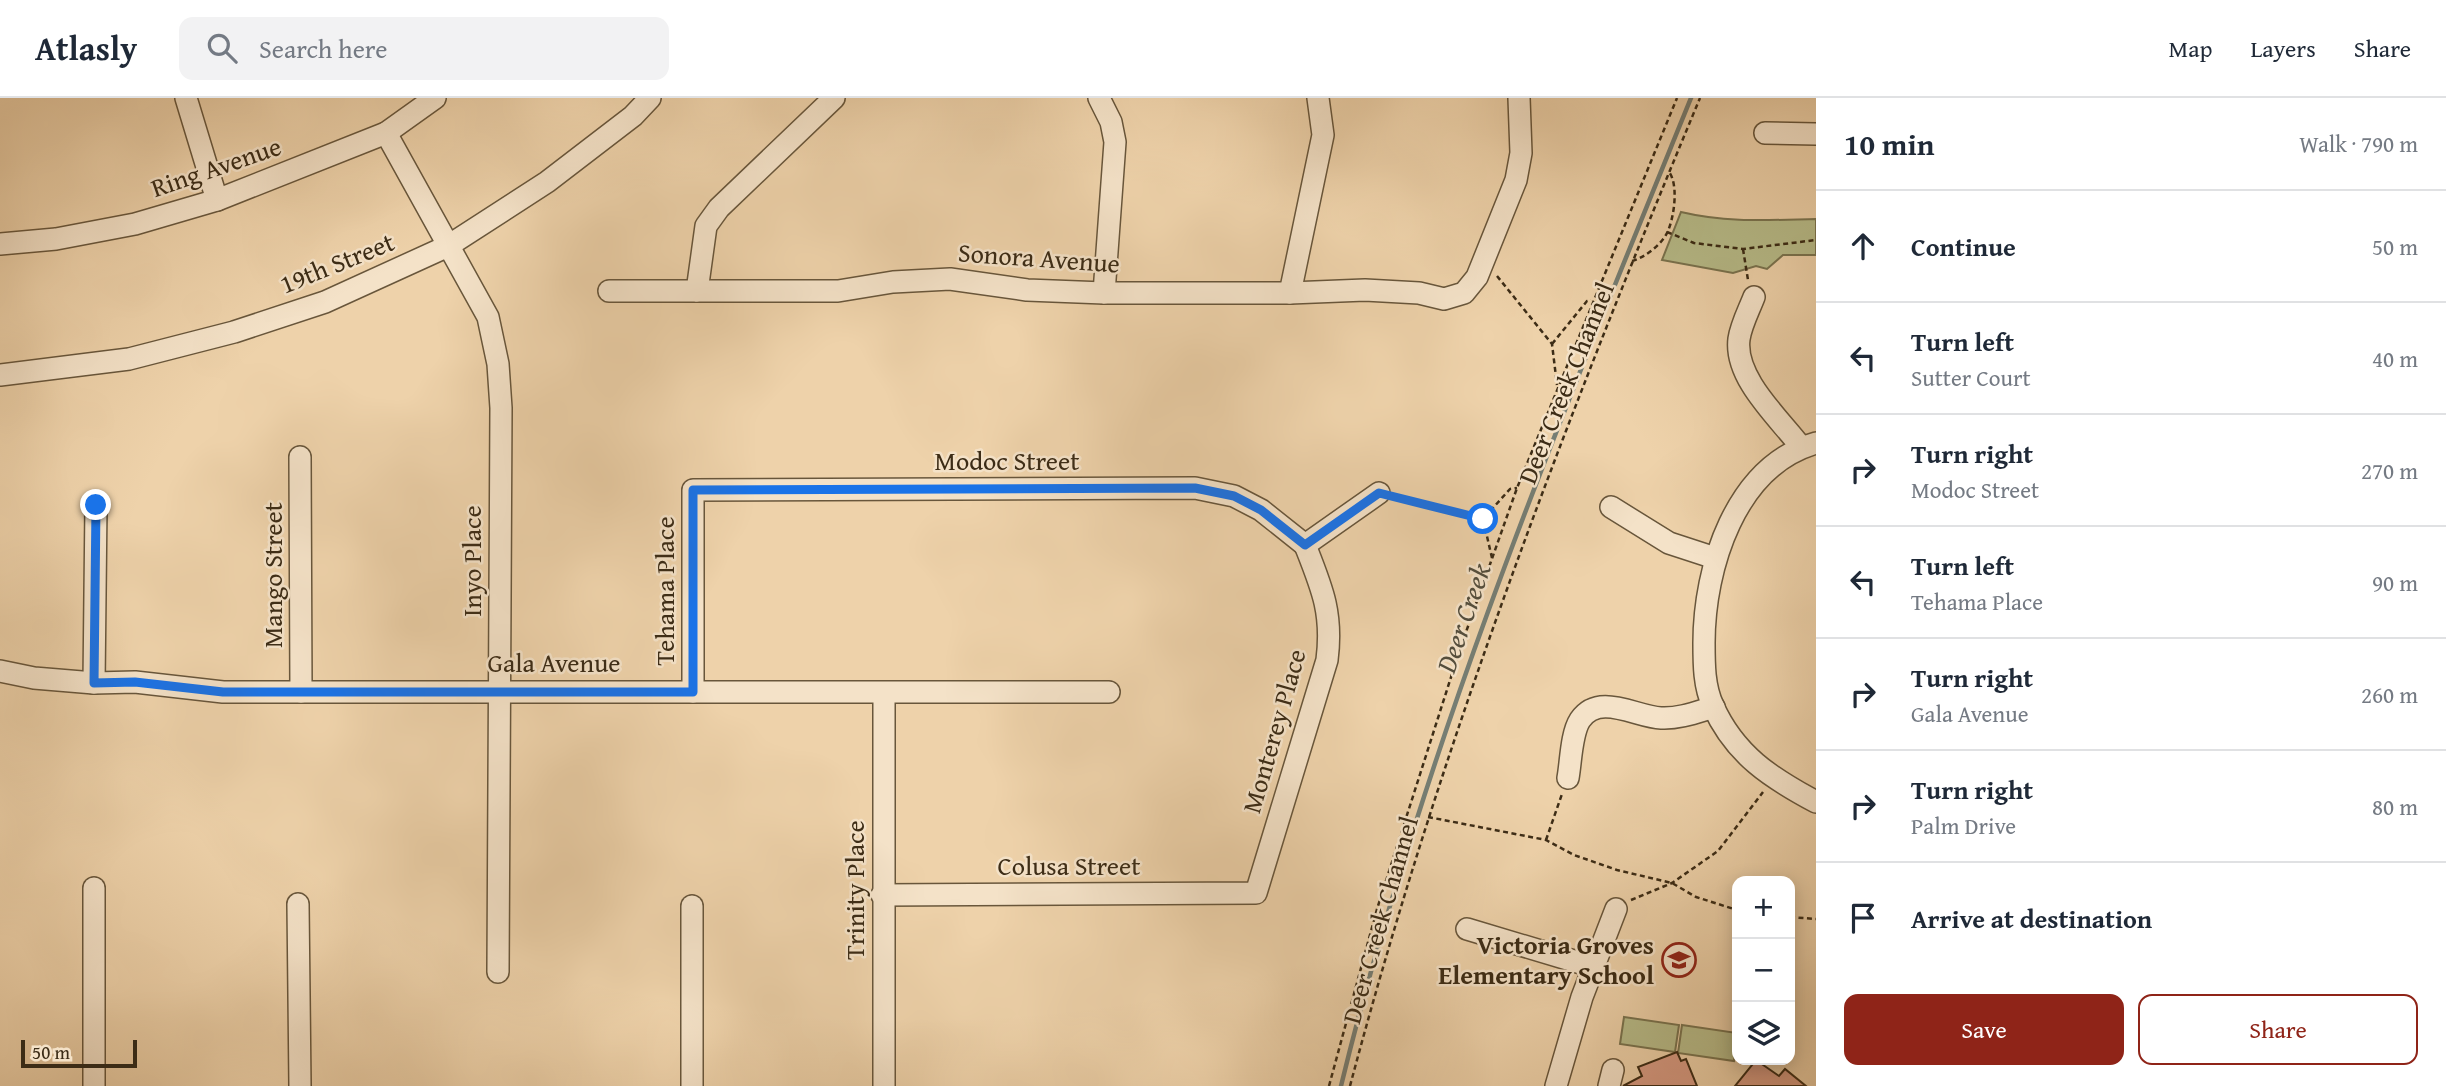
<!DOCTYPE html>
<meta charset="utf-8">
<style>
:root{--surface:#fff;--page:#f2f2f3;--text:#1f2937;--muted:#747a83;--line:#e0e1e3;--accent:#8f2418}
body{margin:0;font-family:"Gentium Book Plus",serif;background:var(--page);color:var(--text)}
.controls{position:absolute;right:21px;bottom:21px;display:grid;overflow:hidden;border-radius:14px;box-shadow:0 4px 18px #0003}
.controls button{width:63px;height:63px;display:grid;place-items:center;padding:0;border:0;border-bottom:2px solid var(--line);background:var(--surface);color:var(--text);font:35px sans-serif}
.scale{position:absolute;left:21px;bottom:18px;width:116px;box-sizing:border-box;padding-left:7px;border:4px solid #3c2c16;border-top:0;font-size:19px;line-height:24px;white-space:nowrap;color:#3c2c16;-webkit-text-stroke:5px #f4e2c8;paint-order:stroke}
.stop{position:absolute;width:21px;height:21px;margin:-16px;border:5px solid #1a73e8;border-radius:50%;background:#fff}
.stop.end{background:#1a73e8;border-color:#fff;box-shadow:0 2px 7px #0008}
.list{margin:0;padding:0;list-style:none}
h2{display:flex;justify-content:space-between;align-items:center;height:91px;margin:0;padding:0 28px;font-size:30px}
h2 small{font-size:23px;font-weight:400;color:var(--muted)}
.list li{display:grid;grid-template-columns:46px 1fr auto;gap:21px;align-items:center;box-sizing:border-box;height:112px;padding:0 28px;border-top:2px solid var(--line)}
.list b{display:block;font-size:26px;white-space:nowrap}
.list p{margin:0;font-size:23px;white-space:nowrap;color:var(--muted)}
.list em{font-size:23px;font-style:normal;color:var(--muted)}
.actions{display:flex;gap:14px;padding:21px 28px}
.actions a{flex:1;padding:16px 0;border:2px solid var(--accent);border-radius:14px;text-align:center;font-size:24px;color:var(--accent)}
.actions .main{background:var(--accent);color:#fff}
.icon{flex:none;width:38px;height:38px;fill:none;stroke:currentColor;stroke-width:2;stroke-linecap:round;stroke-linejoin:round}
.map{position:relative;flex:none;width:1816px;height:988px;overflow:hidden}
header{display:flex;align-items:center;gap:42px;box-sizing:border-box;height:98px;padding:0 35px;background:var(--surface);border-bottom:2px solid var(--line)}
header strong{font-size:33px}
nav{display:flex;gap:38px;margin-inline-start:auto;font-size:24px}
.search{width:490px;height:63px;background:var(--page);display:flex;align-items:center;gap:18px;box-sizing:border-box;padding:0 24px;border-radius:14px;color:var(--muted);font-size:26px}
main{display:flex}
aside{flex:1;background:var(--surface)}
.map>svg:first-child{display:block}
</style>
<header>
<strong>Atlasly</strong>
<div class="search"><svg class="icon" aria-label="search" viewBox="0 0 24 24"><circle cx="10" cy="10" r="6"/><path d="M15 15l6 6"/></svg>Search here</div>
<nav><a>Map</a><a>Layers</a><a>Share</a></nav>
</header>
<main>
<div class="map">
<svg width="1816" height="988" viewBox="0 0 1816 988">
<rect width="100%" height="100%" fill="#eed2aa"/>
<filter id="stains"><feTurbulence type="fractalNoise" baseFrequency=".00286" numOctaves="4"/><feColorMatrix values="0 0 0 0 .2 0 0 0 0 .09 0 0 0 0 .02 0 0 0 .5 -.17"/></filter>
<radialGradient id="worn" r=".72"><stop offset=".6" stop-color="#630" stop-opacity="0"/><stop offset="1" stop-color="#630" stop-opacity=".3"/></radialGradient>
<!-- green -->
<g fill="#b7bc8a" stroke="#7a7450" stroke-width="2">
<path d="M1681,114C1727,125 1769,122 1816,121V157H1783L1767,171L1756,168L1733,175L1662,162Z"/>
<polygon points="1624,919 1679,927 1675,954 1620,946"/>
<polygon points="1682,927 1737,935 1734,963 1678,955"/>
</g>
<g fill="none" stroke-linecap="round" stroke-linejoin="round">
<!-- stream -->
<path stroke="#767e74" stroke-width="4.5" d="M1341,988C1424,647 1559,324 1691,0"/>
</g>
<!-- building -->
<g fill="#d79b84" stroke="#3c2c16" stroke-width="2">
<polygon points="1677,954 1681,963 1686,961 1697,988 1623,988 1642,978 1638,969"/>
<polygon points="1756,962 1779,978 1785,971 1806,988 1735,988"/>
</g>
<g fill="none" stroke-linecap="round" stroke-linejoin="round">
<!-- minor casing -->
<g stroke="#68563b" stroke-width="24">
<g id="minor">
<polyline points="186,0 217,102"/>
<polyline points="1099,0 1111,24 1115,44 1104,195"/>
<polyline points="386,35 488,219 498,266 501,310 498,874"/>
<polyline points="1765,35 1816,36"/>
<polyline points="0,146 56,141 135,126 217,102 386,35 435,0"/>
<polyline points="609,193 838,193 893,184 950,181 1027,192 1104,195 1290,195 1365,192 1419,195 1444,201 1464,195 1477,179 1516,82 1521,55 1519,0"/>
<polyline points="697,193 706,128 719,110 834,0"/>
<polyline points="1290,195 1323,37 1318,0"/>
<path d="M1754,199C1749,212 1741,227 1739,241C1734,280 1779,320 1801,349"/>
<polyline points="0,277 129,261 234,234 325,204 448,148 547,84 633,18 650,0"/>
<path d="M1816,345C1735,368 1704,470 1704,545C1704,567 1704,588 1713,608C1735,657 1771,680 1816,704"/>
<polyline points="300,359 301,594"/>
<polyline points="1611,409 1669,445 1715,460"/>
<polyline points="1305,447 1379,395"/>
<polyline points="0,573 34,580 94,585 135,584 223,594 1109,594"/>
<polyline points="94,585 96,407"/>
<polyline points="693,594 693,392 1195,390 1234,398 1261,412 1305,447"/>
<polyline points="884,596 884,988"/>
<path d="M1568,680C1571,664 1571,636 1580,622C1599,594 1636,619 1661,620C1679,621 1697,614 1714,609"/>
<polyline points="94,790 94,988"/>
<path d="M882,797L1256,795L1327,562C1333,515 1322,490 1305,447"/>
<polyline points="298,806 300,988"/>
<polyline points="692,808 692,988"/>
<polyline points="1467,831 1594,869"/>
<polyline points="1556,988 1582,899 1616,811"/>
<polyline points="1609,988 1613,972"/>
</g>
</g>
<!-- path -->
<g stroke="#3c2c16" stroke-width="2.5" stroke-dasharray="5 3.5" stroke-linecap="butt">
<polyline points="1667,134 1694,145 1743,151 1816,142"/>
<polyline points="1743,151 1748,182"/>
<path d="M1632,163C1644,160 1661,147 1667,135C1674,121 1679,87 1669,74"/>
<polyline points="1497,178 1552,246 1557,287"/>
<polyline points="1552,246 1587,203 1591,202"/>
<polyline points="1395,399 1483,421"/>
<polyline points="1492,460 1483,421 1510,391 1517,390"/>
<polyline points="1428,719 1546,742 1574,757 1617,772 1672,785 1696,799 1737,812"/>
<polyline points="1546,742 1562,696"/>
<polyline points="1631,802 1672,785 1718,753 1763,694"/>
<polyline points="1790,819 1816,821"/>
<polyline points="1329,988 1377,811 1460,551 1517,390 1677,0"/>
<path d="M1350,988C1440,649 1565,323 1700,0"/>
</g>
<!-- minor -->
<use href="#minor" stroke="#f4e2c8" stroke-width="21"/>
</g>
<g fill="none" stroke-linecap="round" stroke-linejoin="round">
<!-- route -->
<polyline stroke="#1a73e8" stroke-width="9" points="96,407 94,585 135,584 223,594 693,594 693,392 1195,390 1234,398 1261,412 1305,447 1379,395 1483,421"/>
</g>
<!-- icons -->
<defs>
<g id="school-ring" transform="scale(1.75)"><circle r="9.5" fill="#f4e2c8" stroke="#8f2418" stroke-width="1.5"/><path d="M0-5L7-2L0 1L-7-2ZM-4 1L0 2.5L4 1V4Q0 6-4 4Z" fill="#8f2418"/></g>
</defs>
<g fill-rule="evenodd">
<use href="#school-ring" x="1679" y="862"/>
</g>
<g text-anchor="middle" stroke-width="5" stroke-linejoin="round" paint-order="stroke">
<!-- street labels -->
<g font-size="26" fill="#3c2c16" stroke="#f4e2c8">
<text transform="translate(216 69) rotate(-19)" y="9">Ring Avenue</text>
<text transform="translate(1039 160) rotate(4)" y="9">Sonora Avenue</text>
<text transform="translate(337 165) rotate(-22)" y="9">19th Street</text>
<text transform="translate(1566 285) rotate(-68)" y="9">Deer Creek Channel</text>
<text x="1007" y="372">Modoc Street</text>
<text transform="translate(472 463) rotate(-90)" y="9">Inyo Place</text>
<text transform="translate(273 477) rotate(-90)" y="9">Mango Street</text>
<text transform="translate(665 493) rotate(-90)" y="9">Tehama Place</text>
<text x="554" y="574">Gala Avenue</text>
<text transform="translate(1274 633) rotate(-74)" y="9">Monterey Place</text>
<text x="1069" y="777">Colusa Street</text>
<text transform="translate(855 792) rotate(-90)" y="9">Trinity Place</text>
<text transform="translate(1380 822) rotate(-74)" y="9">Deer Creek Channel</text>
</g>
<!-- poi labels -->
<g font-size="26" font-weight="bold" fill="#3c2c16" stroke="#f4e2c8" text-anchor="end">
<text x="1654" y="856">Victoria Groves<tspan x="1654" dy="30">Elementary School</tspan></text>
</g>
<!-- water labels -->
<g font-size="28" font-style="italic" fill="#544e3d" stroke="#f4e2c8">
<text transform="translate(1463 520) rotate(-71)" y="10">Deer Creek</text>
</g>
</g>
<rect width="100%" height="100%" filter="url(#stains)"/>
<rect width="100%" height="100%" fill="url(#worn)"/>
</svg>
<div class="controls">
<button>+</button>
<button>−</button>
<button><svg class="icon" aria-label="layers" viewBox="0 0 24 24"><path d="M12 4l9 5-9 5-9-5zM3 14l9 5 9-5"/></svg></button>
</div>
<div class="scale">50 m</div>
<div class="stop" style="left:1483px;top:421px"></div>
<div class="stop end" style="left:96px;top:407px"></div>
</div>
<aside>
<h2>10 min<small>Walk · 790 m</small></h2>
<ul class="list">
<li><svg class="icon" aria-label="ahead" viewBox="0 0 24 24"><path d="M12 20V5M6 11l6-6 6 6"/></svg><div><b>Continue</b></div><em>50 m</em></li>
<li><svg class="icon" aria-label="left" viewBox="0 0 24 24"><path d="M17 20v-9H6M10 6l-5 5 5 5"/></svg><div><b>Turn left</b><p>Sutter Court</p></div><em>40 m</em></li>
<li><svg class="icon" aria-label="right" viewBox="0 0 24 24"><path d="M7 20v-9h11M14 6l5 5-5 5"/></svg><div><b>Turn right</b><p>Modoc Street</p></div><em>270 m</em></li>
<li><svg class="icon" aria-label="left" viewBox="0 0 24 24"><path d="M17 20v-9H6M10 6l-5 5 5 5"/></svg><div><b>Turn left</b><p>Tehama Place</p></div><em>90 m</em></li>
<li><svg class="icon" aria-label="right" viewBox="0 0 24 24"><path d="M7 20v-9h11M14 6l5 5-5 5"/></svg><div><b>Turn right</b><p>Gala Avenue</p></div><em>260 m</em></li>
<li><svg class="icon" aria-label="right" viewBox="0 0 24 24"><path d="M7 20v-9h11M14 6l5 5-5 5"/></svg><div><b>Turn right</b><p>Palm Drive</p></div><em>80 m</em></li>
<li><svg class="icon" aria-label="arrive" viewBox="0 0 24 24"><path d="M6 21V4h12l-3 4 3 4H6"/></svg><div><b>Arrive at destination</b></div></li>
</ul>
<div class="actions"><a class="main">Save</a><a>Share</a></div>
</aside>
</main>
